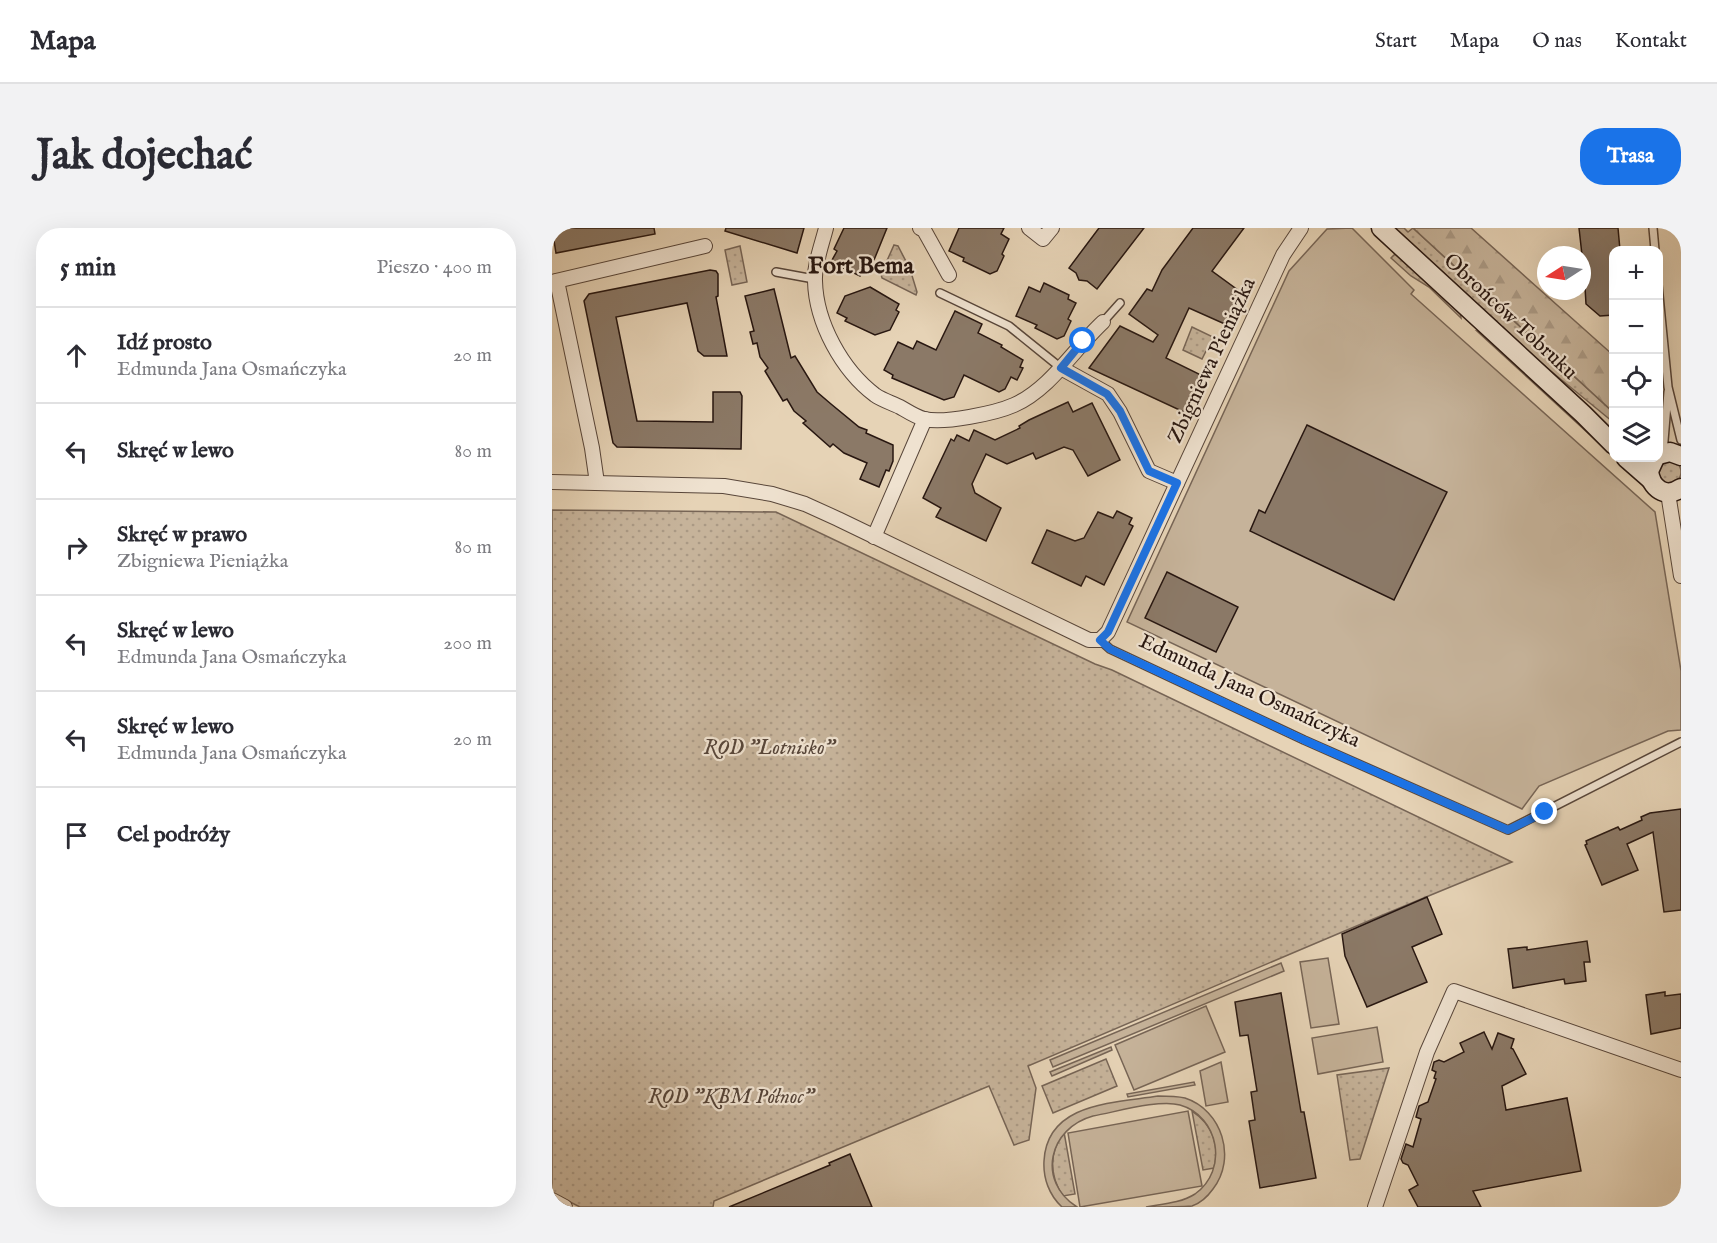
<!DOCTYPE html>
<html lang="pl">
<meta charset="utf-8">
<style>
:root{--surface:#fff;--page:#f2f2f3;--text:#2b2b33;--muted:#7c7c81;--line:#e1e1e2;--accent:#1a73e8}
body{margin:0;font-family:"IM FELL English",serif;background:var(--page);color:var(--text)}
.controls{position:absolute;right:18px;top:18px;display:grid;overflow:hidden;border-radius:12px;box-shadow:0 6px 24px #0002}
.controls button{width:54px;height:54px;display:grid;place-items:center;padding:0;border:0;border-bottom:2px solid var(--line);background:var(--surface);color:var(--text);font:30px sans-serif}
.compass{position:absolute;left:985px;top:18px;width:54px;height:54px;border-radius:50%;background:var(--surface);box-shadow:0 6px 24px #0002;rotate:258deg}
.stop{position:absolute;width:18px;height:18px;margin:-14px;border:4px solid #1a73e8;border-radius:50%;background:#fff}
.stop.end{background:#1a73e8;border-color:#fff;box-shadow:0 2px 6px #0008}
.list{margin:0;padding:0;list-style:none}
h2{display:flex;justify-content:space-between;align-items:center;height:78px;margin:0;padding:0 24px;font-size:26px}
h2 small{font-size:20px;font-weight:400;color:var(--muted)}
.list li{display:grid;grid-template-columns:39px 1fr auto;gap:18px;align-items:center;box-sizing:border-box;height:96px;padding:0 24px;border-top:2px solid var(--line)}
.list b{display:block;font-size:22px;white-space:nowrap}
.list p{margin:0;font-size:20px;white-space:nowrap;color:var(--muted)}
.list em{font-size:20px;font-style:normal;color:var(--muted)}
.icon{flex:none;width:33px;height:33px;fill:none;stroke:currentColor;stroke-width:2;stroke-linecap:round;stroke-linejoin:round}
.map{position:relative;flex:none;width:1129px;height:979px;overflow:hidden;border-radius:24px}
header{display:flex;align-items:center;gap:36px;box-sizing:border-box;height:84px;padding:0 30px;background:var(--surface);border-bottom:2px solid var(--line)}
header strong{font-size:28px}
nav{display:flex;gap:33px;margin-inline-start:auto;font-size:21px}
.intro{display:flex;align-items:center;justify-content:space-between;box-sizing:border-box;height:144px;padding:0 36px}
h1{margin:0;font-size:42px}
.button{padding:15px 27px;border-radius:24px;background:var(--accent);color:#fff;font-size:21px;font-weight:700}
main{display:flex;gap:36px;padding:0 36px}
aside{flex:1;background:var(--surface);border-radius:24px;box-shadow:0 6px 24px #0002}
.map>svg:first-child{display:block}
</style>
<header>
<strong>Mapa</strong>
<nav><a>Start</a><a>Mapa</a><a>O nas</a><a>Kontakt</a></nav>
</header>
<div class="intro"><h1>Jak dojechać</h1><a class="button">Trasa</a></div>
<main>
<aside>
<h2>5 min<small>Pieszo · 400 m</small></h2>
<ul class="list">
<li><svg class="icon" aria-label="ahead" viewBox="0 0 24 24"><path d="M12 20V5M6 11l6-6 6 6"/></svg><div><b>Idź prosto</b><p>Edmunda Jana Osmańczyka</p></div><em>20 m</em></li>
<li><svg class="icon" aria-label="left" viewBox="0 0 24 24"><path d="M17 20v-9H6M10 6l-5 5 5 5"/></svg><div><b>Skręć w lewo</b></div><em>80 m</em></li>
<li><svg class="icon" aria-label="right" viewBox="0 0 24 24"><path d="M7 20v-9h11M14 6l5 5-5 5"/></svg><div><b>Skręć w prawo</b><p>Zbigniewa Pieniążka</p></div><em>80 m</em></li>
<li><svg class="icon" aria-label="left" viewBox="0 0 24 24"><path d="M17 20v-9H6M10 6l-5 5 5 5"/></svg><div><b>Skręć w lewo</b><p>Edmunda Jana Osmańczyka</p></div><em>200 m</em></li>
<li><svg class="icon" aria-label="left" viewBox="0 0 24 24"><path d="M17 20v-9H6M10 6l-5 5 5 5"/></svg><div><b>Skręć w lewo</b><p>Edmunda Jana Osmańczyka</p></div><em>20 m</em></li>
<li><svg class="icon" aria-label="arrive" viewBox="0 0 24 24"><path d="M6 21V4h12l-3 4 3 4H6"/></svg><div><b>Cel podróży</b></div></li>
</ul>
</aside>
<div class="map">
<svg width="1129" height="979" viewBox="0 0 1129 979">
<defs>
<pattern id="green-dots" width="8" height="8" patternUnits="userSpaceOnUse" patternTransform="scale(1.5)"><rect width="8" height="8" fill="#c6b39a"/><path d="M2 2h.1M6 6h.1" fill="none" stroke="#aa9984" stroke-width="1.8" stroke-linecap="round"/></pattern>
<pattern id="forest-firs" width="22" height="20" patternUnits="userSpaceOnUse" patternTransform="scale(1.5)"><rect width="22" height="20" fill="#c6b39a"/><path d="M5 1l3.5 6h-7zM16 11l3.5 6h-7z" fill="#aa9984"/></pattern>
</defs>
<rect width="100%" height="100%" fill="#e6d3b6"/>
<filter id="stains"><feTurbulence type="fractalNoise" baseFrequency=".00333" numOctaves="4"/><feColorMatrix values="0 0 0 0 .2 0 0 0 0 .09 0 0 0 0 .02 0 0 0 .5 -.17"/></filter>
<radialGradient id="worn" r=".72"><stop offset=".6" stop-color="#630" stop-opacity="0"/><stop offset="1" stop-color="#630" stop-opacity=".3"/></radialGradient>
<!-- green -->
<g fill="url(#green-dots)" stroke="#776556" stroke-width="1.5">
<polygon points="843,0 852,0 856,4 861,0 1061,184 1061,194 989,135"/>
<polygon points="342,17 346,18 358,41 365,64 364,67 330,50 329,46"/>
<polygon points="188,18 195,54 180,57 173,22"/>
<polygon points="844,25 908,82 909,90 877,59 859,48 839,30"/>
<polygon points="640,99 661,109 650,131 631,122"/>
<polygon points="925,103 932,104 1061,223 1061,228"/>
<circle cx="1117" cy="244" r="12"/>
<path d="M0,282L224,284L543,436L560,442L960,634C797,699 637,770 476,838L484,860L477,912L462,917L437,858L162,973L161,979H28L0,965Z"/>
<polygon points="554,831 565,858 501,885 490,858"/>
<polygon points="837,840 808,931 798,932 785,847"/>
<path d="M640,883C660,896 668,917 662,940L651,942Z"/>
<path d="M512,904L523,966L511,968C497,947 497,924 512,904Z"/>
</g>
<!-- forest -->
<polygon fill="url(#forest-firs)" stroke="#776556" stroke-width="1.5" points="861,0 919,0 1061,127 1061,184"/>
<!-- pitch -->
<g fill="#c6b39a" stroke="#776556" stroke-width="1.5">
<polygon points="800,0 862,62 859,66 1103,284 1129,443 1129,502 1116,503 987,558 970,581 575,394 737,43 775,1"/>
<polygon points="776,730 787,796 759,800 748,734"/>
<polygon points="729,735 732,743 501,839 498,832"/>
<polygon points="654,778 673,824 582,862 563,817"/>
<polygon points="825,799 831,834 766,846 760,810"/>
<polygon points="559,819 560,822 500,848 498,844"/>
<polygon points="669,834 676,874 654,878 648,843"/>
<polygon points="642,854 643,857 576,869 575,866"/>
<path d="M606,868C615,868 624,868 633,870C670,882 685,930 661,961C656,968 649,975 640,978C627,979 608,979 594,979C611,976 629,975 643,966C677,942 667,888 628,877C607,871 564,884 541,888C497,900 484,953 525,979H510C497,967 491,950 492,933C495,874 563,875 606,868Z"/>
<polygon points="636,883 650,958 528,979 516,905"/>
</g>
<!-- building -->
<g fill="#8b7967" stroke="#281711" stroke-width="1.5">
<polygon points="0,0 102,0 103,6 4,25"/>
<polygon points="174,0 252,0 245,25 173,3"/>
<polygon points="292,0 335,0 322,32 314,35 308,48 279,34 285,23 282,21"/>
<polygon points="407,0 452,0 449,6 457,11 450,26 452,28 445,43 438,46 411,33 412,30 397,23"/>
<polygon points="547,0 592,0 545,61 535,53 527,52 524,45 517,40"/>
<polygon points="641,0 692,0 660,43 690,65 675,97 637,80 614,130 651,148 634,185 537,140 568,98 601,114 606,107 577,86 595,61 600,63 610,42"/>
<polygon points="1027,0 1066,0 1068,22 1062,22 1062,87 1048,88 1034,76 1033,59 1030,59 1030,27"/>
<polygon points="158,42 164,43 166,46 166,68 164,69 175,128 152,128 146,123 135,75 64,89 85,193 161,194 161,164 188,164 190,168 189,221 65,219 61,215 32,73 37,66"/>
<polygon points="492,55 517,67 516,71 524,75 516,91 519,93 512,108 505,111 483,100 485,97 464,88 477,59 488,64"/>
<polygon points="318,59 347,76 344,82 347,84 338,102 323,107 293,93 295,90 285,85 293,68"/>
<polygon points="222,61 239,130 243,128 265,164 279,176 307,199 315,202 314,205 341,217 341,233 337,243 334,242 327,259 308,251 315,235 292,225 281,216 278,219 251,195 254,193 242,183 235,171 231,173 213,143 216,140 208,129 205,115 201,116 198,104 202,103 193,68"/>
<polygon points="403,83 430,96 426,105 450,117 449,119 471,132 468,139 471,140 465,152 459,149 453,161 447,164 412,147 402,169 392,172 340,150 341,147 332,142 346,114 361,121 365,113 384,122"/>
<polygon points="516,174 521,184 540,175 568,232 536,248 521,222 512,219 484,231 481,225 455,236 434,226 420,256 423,265 449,280 434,313 384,289 389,280 371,270 399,211 402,213 405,207 417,213 422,202 443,212 468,200 467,198 477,192"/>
<polygon points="755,197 895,264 842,372 698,303 707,282 713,285"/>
<polygon points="565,283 580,290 577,296 581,298 552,357 534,348 529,358 480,335 495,302 523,313 532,310 546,284 561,290"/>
<polygon points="615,344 686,379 664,424 593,390"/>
<polygon points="1129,581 1129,682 1112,684 1101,604 1075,616 1086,642 1050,657 1033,617 1035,616 1034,613 1066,599 1068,602 1090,592 1089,589 1098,585"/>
<polygon points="875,669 890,706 860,719 875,754 815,779 793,728 790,706"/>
<polygon points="1035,713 1038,734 1032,734 1034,753 1013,756 1012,751 961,760 956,721 975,719 975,722"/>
<polygon points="1113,764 1113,768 1129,766 1129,800 1099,806 1094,767"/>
<polygon points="729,765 749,884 752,884 764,950 708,960 697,893 703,892 699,864 705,863 696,807 688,808 683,774"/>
<polygon points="932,804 940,821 946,805 962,811 959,820 961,821 974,846 950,858 954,882 1015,870 1029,943 921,963 929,979 866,979 857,962 866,957 856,937 851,935 849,931 854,916 861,919 869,891 864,889 867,878 876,874 884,851 882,850 884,844 880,842 882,834 887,832 892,834 912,824 908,815"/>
<polygon points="298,926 320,979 177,979 278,937 277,935"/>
</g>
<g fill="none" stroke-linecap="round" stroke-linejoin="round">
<!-- lane casing -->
<g stroke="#58463a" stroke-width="10">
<g id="lane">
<polyline points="1101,0 1103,22"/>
<polyline points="224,44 262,51"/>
<polyline points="1106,57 1116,159 1129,212"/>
<polyline points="388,65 457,98 509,140"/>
<polyline points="551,94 568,75"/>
<polyline points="1111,225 1116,164"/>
<polyline points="548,412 558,421 752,512 956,602 1129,514"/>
</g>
</g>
<!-- street casing -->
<g stroke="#58463a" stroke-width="16">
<g id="street">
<path d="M274,0C270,16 262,37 263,53C264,95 290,142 323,167C330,172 340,175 348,179C355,183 364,189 372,191C392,196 444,185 462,177C498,161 522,121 551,94"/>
<polyline points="368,0 372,2 397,47"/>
<polyline points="477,0 491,11 500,0"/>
<polyline points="5,53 40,220 45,255"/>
<polyline points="0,54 153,18"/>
<polyline points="509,140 556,166 568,184 597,243 625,255"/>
<polyline points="0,254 172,258 220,266 253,276 286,291 537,412 548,412 556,404 731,27 749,0"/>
<polyline points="1116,265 1129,348"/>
<polyline points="322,309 373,191"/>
<polyline points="0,972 13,979"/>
<polyline points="823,979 875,824 902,763 1129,842"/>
</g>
</g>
<!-- secondary casing -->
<g stroke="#281711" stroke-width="21">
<g id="secondary">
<polyline points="829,0 1031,186 1062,217"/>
<polyline points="1106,227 1118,224 1129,228"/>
<polyline points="1074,230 1098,251"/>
<path d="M1103,230L1097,243C1099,260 1113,271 1129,260"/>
</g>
</g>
<!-- lane -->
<use href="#lane" stroke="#efe2d0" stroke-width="7"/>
<!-- street -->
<use href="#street" stroke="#efe2d0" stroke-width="14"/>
<!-- secondary -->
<use href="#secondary" stroke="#efe2d0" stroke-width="18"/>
</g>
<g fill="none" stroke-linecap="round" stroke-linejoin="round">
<!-- route -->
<polyline stroke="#1a73e8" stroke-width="8" points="531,113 509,140 555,166 568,183 597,243 625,255 556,404 548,412 558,421 752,512 956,602 993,584"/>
</g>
<g text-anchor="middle" stroke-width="4.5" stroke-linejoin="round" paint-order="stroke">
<!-- street labels -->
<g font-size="21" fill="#281711" stroke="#efe2d0">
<text transform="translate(959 88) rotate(43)" y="7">Obrońców Tobruku</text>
<text transform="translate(659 132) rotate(-65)" y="7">Zbigniewa Pieniążka</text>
<text transform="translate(698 462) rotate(25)" y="7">Edmunda Jana Osmańczyka</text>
</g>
<!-- park labels -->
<g font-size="21" font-style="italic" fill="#57463a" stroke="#efe2d0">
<text x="217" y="526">ROD "Lotnisko"</text>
<text x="179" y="875">ROD "KBM Północ"</text>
</g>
<!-- quarter labels -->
<g font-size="24" font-weight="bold" fill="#281711" stroke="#efe2d0">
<text x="309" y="45">Fort Bema</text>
</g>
</g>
<rect width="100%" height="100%" filter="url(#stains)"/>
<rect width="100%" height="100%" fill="url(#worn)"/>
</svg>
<div class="controls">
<button>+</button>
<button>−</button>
<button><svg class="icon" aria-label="locate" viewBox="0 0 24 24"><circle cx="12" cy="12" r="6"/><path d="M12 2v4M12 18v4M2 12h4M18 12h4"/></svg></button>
<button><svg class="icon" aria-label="layers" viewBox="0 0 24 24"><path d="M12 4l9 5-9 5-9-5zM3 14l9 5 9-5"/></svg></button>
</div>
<svg class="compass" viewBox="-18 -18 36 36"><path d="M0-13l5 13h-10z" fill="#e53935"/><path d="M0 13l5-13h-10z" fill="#7c7c81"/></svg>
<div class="stop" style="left:531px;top:113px"></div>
<div class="stop end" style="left:993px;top:584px"></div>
</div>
</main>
